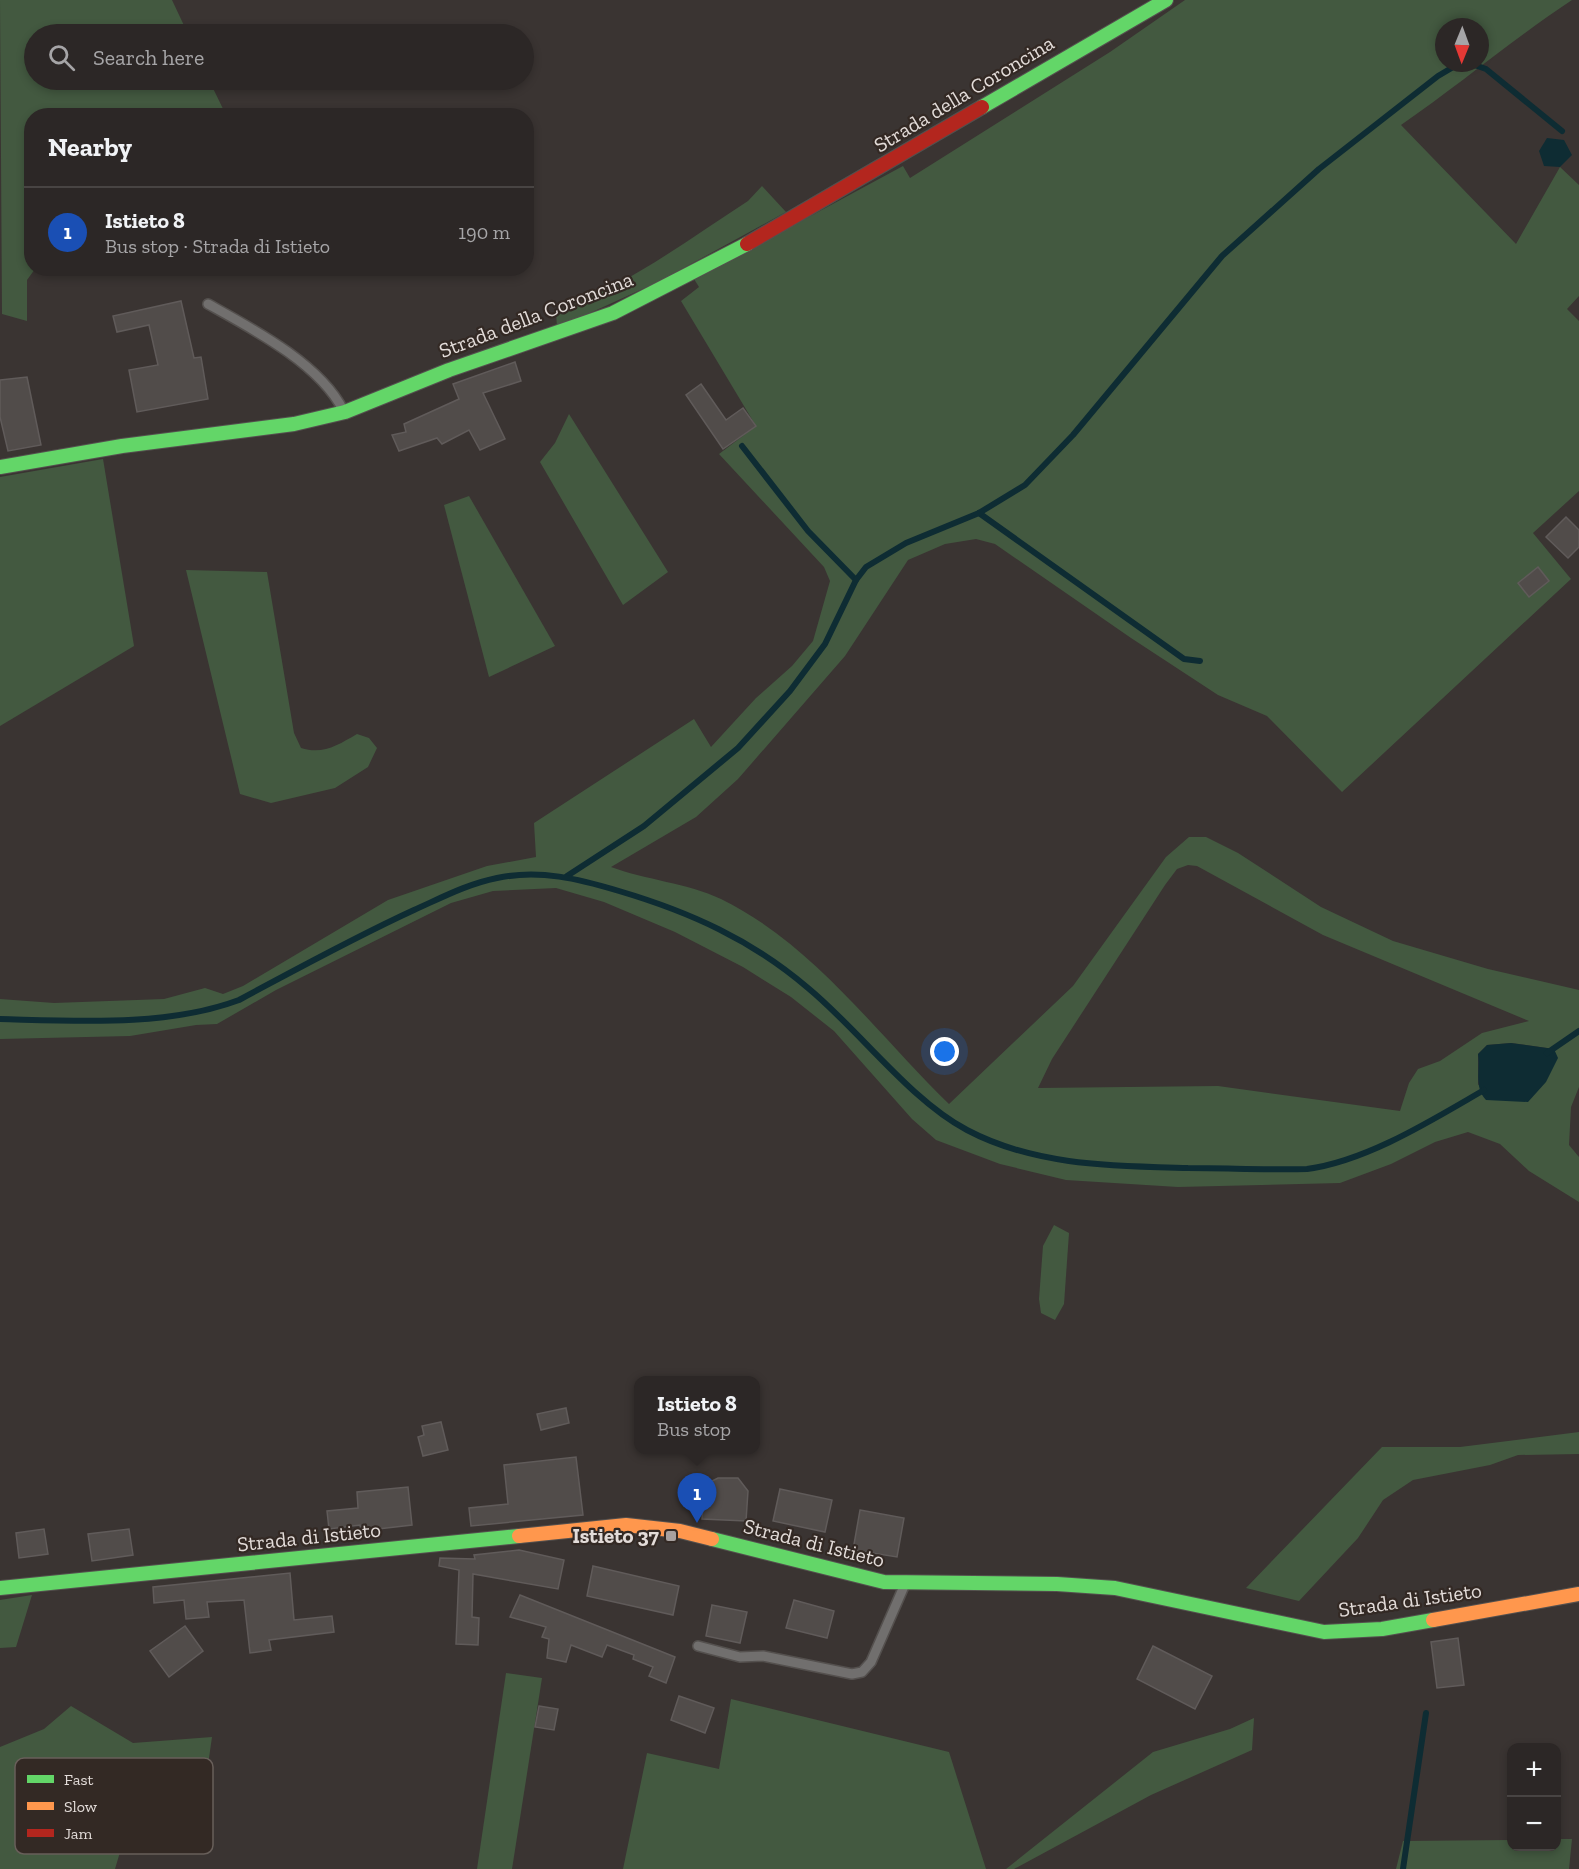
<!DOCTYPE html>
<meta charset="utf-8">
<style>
:root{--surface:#2c2726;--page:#383332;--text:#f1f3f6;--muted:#a6a5a7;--line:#484443;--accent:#a8a19f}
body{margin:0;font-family:"Zilla Slab",serif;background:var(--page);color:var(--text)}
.controls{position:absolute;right:18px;bottom:18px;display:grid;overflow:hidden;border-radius:12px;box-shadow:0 3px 9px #0003}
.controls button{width:54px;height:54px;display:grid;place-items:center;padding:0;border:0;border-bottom:2px solid var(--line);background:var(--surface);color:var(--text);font:30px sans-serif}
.compass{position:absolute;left:1435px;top:18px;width:54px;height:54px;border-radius:50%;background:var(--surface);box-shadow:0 3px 9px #0003;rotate:181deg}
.you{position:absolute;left:945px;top:1052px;width:21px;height:21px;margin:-15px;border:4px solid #fff;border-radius:50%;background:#1a73e8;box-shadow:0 0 0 9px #1a73e833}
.badge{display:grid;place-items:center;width:39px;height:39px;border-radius:50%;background:var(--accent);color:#fff;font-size:20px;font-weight:700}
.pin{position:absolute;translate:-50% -50px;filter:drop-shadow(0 2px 3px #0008)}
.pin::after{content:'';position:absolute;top:32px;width:21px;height:18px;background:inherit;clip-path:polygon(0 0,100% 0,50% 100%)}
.popup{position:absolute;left:634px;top:1376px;width:126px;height:78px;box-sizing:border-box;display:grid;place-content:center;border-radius:12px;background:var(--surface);filter:drop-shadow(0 2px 4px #0005);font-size:20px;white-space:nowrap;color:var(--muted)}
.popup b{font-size:22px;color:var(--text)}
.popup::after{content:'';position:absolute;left:50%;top:100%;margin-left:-12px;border:12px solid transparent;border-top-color:var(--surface)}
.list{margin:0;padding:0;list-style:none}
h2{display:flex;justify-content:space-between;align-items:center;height:78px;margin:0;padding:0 24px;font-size:26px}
h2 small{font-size:20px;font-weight:400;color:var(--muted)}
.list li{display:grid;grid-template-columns:39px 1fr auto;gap:18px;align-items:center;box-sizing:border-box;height:90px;padding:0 24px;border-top:2px solid var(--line)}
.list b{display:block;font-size:22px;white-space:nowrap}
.list p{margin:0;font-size:20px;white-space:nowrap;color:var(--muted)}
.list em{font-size:20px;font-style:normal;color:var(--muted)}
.icon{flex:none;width:33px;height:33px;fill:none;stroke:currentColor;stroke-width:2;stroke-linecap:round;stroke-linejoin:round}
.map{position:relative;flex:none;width:1579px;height:1869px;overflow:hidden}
.search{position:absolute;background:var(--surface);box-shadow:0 3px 9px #0003;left:24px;top:24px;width:510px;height:66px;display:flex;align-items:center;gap:15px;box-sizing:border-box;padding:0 21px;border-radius:33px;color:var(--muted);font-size:22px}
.panel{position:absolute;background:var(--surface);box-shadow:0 3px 9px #0003;left:24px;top:108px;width:510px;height:168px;border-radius:24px}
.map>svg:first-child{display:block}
</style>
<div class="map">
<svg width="1579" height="1869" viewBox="0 0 1579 1869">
<rect width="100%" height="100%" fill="#3a3432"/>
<!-- green -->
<g fill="#435940" fill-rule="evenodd">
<polygon points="0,0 172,0 188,34 34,34 34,80 209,80 226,115 32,116 32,268 35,269 27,280 27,321 2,314"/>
<path d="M1185,0H1572C1513,39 1459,85 1401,125L1516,244L1560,167L1579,185V296L1567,309L1579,321V491L1533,533L1571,579L1342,792L1267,716L1218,695L1131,638L995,544L976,539L945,544L908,560L845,656L738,779L696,817L611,867C646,880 687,883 721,899C813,944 876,1033 949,1104L1073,986L1166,857L1189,837H1206L1238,853L1321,907L1393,941L1488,969L1579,990V1087L1571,1107L1569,1145L1579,1157V1202L1529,1171L1500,1144L1468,1132L1435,1142L1391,1164L1340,1183L1178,1187L1066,1180L1000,1164L936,1140L912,1119L834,1031L791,997L743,967L675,932L604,902L556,888L493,891L451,903L276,990L217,1024L196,1025L130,1036L0,1039V999L54,1003L164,999L205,988L223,994L243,986L388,900L487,866L536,857L534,823L694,719L711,747L756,698L792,666L813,641L830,581L824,567L719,454L756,426L681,301L699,287L694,279L903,166L910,178L1110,52ZM1444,27H1480V63H1444ZM1188,865L1197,866L1323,935L1529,1021L1482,1033L1440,1061L1418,1069L1409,1083L1400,1111L1218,1086L1038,1088L1052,1059L1165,885L1177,869ZM1511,1043L1554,1049L1478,1085V1054L1487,1045Z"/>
<path d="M762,186L786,212L658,282L557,328L556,311C626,287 686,241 748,201Z"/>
<polygon points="569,414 668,572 623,605 540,462 555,443"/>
<polygon points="103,459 134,646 0,726 0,477"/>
<polygon points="469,496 555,646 489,677 444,505"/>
<path d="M186,570L267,572L294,733L301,748C323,755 338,745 357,734L369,738L377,748L368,767L335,788L271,803L240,794Z"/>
<polygon points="1054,1225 1069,1233 1064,1304 1055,1320 1041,1313 1039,1299 1043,1246"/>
<polygon points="1579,1432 1579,1454 1518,1455 1490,1465 1413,1480 1383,1500 1358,1538 1299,1601 1246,1588 1382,1447 1460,1447"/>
<polygon points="32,1595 16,1647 0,1648 0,1600"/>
<polygon points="506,1673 542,1678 512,1869 477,1869"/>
<polygon points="731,1699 949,1752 986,1869 623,1869 647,1753 719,1769"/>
<polygon points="71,1706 133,1743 212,1737 203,1800 128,1825 115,1869 0,1869 0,1747 44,1729"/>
<polygon points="1254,1718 1252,1750 1151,1795 1014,1869 1006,1869 1153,1752 1230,1729"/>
<polygon points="1557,1839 1572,1839 1569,1869 1396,1869 1403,1841 1511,1840 1512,1846 1556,1846"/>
</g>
<!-- water -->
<g fill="#0e2c33">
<polygon points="1547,138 1564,140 1572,155 1560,167 1544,166 1539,151"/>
<path d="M1511,1043L1554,1049L1558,1058L1546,1082L1528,1102L1486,1100C1474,1087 1480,1071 1478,1054L1487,1045Z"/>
</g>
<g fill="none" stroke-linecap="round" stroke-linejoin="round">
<!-- stream -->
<g stroke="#0e2c33" stroke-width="6">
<polyline points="1469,63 1486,69 1562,131"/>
<polyline points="742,446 808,531 856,580"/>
<polyline points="979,513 1184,659 1200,661"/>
<polyline points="567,876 644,826 738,748 790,691 825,644 856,580 866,567 906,543 979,513 1025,485 1073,435 1222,256 1319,169 1438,76 1460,63"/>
<path d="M0,1019C76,1021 167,1027 239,1000C297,969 355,937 414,910C441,898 467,884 497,878C540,869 579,879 619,891C690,912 752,940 808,988C860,1031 909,1099 967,1130C1035,1166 1113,1166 1188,1168C1228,1168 1267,1170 1307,1169C1367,1161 1432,1120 1484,1090"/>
<polyline points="1547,1053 1579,1031"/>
<polyline points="1403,1869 1426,1713"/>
</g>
</g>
<!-- building -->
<g fill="#514c4a" stroke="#605b5a" stroke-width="1.5">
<polygon points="181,301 194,358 201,357 208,399 137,412 129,370 158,365 149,325 117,332 113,316"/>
<polygon points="515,362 521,381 483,393 505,439 480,450 469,430 442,444 437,438 399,451 392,435 406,432 404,424 459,399 453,384"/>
<polygon points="27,377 41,445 8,451 0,417 0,380"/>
<polygon points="701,384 726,420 743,408 756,426 723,449 686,395"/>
<polygon points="1566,517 1579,530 1579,547 1568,558 1546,537"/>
<polygon points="1538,567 1549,581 1529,597 1518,583"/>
<polygon points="566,1408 569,1423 541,1430 537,1414"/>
<polygon points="441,1422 448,1450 423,1456 418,1437 424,1435 422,1426"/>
<polygon points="576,1457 583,1515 471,1526 469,1508 508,1504 504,1465"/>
<polygon points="718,1478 738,1478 748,1491 746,1521 702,1519 704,1485"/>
<polygon points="408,1487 412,1525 361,1531 360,1525 329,1529 327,1511 358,1508 357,1492"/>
<polygon points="780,1489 832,1500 825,1532 773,1521"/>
<polygon points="860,1510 904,1518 897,1557 853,1550"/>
<polygon points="44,1529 48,1554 19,1558 16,1533"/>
<polygon points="129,1529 133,1555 92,1561 88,1534"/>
<polygon points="519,1550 564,1560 558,1589 473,1574 472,1617 479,1618 478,1645 456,1644 459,1570 439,1566 440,1558 475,1559 474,1555"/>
<polygon points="593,1566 679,1586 673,1615 587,1596"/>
<polygon points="290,1573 294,1620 332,1616 334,1632 269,1640 271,1650 250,1653 244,1600 207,1602 209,1617 186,1619 184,1600 154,1603 153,1587"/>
<polygon points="520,1595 675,1657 666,1683 649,1676 653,1667 633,1659 634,1655 607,1645 602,1657 571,1645 566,1662 547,1658 549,1639 542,1637 546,1627 510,1617"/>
<polygon points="794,1600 834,1611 827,1638 786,1628"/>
<polygon points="712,1605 747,1612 740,1643 706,1636"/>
<polygon points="185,1626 203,1651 169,1677 150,1651"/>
<polygon points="1458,1638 1464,1685 1437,1688 1431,1642"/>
<polygon points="1153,1646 1212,1676 1195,1709 1137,1679"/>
<polygon points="679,1696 714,1708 705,1733 671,1720"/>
<polygon points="539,1706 558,1709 554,1730 535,1727"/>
</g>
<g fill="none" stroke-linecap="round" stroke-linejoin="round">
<!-- lane casing -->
<g stroke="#54504e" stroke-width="12">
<g id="lane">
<path d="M208,304C253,329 320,364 343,410"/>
<polyline points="698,1646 740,1657 763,1656 852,1674 862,1672 871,1662 905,1584"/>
</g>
</g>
<!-- fast casing -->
<g stroke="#54504e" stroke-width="16">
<g id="fast">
<polyline points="982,107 1166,0"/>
<polyline points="0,467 122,446 294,424 345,412 449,370 613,313 747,244"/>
<polyline points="712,1539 884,1582 1057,1584 1115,1588 1324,1632 1382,1629 1433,1620"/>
<polyline points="0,1588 519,1536"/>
</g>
</g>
<!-- slow casing -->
<g stroke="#54504e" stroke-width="16">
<g id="slow">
<polyline points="519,1536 626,1525 680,1531 712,1539"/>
<polyline points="1433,1620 1579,1594"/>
</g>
</g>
<!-- jam casing -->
<g stroke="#54504e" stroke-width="16">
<polyline id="jam" points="747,244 982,107"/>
</g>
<!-- lane -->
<use href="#lane" stroke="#716f6e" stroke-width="9"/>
<!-- fast -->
<use href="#fast" stroke="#63d668" stroke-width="14"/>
<!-- slow -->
<use href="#slow" stroke="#ff974d" stroke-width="14"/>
<!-- jam -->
<use href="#jam" stroke="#b3261e" stroke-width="14"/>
</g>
<!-- markers -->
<rect fill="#a8a19f" stroke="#332924" stroke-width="2" x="665" y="1530" width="12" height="12" rx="3"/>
<g text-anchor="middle" stroke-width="4.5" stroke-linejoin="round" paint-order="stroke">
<!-- street labels -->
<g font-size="21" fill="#e3dcd9" stroke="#332924">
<text transform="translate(964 94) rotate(-31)" y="7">Strada della Coroncina</text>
<text transform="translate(536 315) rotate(-21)" y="7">Strada della Coroncina</text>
<text transform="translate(309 1537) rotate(-6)" y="7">Strada di Istieto</text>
<text transform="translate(814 1543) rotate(14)" y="7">Strada di Istieto</text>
<text transform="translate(1410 1600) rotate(-8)" y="7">Strada di Istieto</text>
</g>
<!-- poi labels -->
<g font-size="21" font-weight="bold" fill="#e3dcd9" stroke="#332924" text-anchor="end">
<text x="659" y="1543">Istieto 37</text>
</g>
</g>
<!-- legend -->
<rect x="15" y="1758" width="198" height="96" rx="9" fill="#332924" stroke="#685f5a" stroke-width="1.5"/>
<rect x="27" y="1775" width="27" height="8" fill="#63d668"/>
<rect x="27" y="1802" width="27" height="8" fill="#ff974d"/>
<rect x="27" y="1829" width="27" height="8" fill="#b3261e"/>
<g font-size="16" fill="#e3dcd9">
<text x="64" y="1785">Fast</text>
<text x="64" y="1812">Slow</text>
<text x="64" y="1839">Jam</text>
</g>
</svg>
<div class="controls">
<button>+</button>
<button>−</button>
</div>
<svg class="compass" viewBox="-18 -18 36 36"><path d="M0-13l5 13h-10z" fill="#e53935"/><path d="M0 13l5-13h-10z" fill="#a6a5a7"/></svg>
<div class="you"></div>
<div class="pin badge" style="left:697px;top:1523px;background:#1a4fb4">1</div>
<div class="popup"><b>Istieto 8</b>Bus stop</div>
<div class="search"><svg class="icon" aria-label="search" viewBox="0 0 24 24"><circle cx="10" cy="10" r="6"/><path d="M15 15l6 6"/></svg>Search here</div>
<section class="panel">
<h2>Nearby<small></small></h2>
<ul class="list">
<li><span class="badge" style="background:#1a4fb4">1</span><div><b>Istieto 8</b><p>Bus stop · Strada di Istieto</p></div><em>190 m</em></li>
</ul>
</section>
</div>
